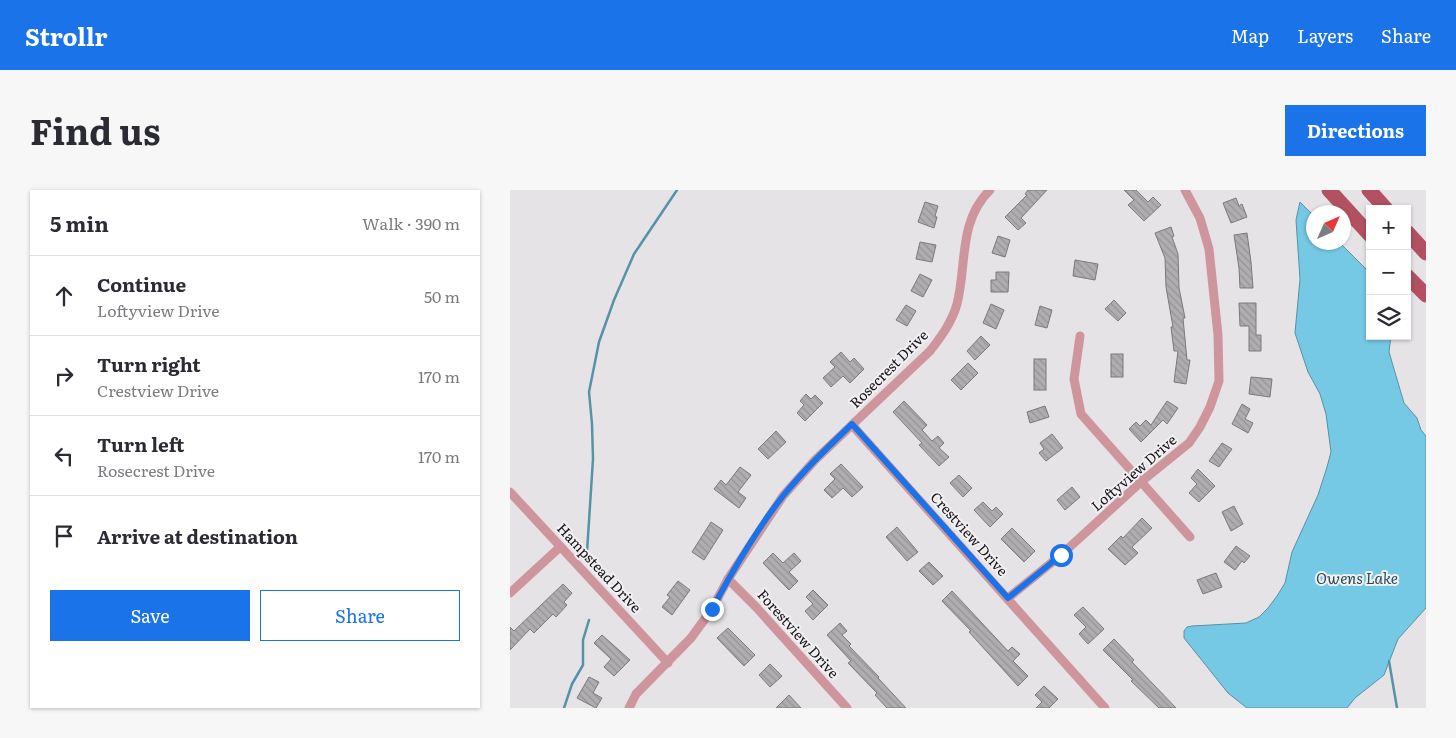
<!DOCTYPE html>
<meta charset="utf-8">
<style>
:root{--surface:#fff;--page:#f7f7f7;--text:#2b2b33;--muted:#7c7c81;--line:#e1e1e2;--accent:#1a73e8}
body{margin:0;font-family:Literata,serif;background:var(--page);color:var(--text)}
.controls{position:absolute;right:15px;top:15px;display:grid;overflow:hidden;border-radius:0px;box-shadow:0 1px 4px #0004}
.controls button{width:45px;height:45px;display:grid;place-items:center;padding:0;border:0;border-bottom:1px solid var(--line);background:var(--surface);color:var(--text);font:25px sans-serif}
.compass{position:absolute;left:796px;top:15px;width:45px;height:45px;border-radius:50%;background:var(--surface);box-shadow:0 1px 4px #0004;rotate:45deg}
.stop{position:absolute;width:15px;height:15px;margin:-11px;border:4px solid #1a73e8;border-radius:50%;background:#fff}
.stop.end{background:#1a73e8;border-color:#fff;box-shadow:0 1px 5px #0008}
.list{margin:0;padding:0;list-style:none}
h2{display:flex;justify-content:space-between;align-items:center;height:65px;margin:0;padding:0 20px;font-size:21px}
h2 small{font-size:16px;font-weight:400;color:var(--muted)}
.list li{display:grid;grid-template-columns:32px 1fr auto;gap:15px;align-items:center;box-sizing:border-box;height:80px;padding:0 20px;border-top:1px solid var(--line)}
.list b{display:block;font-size:19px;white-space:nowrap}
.list p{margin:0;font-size:16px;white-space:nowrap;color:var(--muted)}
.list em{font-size:16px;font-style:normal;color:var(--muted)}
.actions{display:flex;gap:10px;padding:15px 20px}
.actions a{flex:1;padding:11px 0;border:1px solid var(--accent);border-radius:0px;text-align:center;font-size:18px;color:var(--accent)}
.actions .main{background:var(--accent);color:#fff}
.icon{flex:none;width:28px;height:28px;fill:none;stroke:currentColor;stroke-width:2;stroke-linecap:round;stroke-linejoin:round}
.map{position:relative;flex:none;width:916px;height:518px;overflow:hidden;border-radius:0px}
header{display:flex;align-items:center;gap:30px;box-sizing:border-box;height:70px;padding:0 25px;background:var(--accent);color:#fff}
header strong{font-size:24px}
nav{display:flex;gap:28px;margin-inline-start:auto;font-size:18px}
.intro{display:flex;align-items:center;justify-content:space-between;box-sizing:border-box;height:120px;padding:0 30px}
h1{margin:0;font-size:35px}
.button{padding:12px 22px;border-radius:0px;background:var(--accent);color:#fff;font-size:18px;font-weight:700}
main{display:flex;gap:30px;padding:0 30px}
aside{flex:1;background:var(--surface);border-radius:0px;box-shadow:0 1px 4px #0004}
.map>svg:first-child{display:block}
</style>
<header>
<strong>Strollr</strong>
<nav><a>Map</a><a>Layers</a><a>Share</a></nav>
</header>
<div class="intro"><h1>Find us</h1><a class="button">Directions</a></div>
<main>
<aside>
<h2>5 min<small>Walk · 390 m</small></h2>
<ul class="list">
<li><svg class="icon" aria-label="ahead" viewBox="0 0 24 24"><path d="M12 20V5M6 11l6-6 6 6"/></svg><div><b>Continue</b><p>Loftyview Drive</p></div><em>50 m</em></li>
<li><svg class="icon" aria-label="right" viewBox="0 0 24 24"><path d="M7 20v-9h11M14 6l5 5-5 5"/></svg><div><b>Turn right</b><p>Crestview Drive</p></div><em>170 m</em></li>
<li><svg class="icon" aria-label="left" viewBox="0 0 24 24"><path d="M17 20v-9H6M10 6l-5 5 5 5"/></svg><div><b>Turn left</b><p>Rosecrest Drive</p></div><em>170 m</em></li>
<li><svg class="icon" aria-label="arrive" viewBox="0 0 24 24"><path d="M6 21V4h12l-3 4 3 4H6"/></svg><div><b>Arrive at destination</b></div></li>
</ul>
<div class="actions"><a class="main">Save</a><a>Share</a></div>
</aside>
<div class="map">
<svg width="916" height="518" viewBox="0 0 916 518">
<defs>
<pattern id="building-back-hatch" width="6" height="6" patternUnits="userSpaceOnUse" patternTransform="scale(1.25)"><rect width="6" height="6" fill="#afadaf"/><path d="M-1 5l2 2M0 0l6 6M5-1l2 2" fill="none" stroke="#969496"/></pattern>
</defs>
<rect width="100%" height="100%" fill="#e5e3e6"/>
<!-- water -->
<polygon fill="#75c9e4" stroke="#5892a6" points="790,12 803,25 804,52 830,53 860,83 860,146 881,146 879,162 894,213 907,228 911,240 916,246 916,418 888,449 874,485 845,508 837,518 737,518 718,503 674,448 674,441 677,437 682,436 736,433 749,427 758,418 767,406 775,393 782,362 808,305 817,277 821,262 816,224 810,204 798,182 785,143 790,89 786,30"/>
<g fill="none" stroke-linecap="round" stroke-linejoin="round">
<!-- stream -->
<g stroke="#5892a6" stroke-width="2.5">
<polyline points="77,362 83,269 82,234 79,202 89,152 104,110 124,64 167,0"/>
<polyline points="879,471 887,518"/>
<polyline points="54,518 62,494 73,475 73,450 79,430"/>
</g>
</g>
<!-- building -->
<g fill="url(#building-back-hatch)" stroke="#7b797b">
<polygon points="518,0 537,0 511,28 516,33 508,40 495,27 517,5 515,4"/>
<polygon points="614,0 626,0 638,12 643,7 651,15 634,31 618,15 624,10"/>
<polygon points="726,8 729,16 732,14 737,27 721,33 713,13"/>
<polygon points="415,12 428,16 425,26 427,27 424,38 408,32"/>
<polygon points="661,37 664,46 662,47 668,64 669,98 675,128 673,128 677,170 680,170 676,194 664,192 668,161 664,161 661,137 663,137 656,97 655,68 645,43"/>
<polygon points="737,43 741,72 743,98 730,98 729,78 724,45"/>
<polygon points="488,46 500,50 495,67 482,63"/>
<polygon points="410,52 426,55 422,72 406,69"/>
<polygon points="565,70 588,74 585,90 563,86"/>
<polygon points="486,82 499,82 498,102 481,102 481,90 486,90"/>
<polygon points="410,84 422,90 413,107 401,101"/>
<polygon points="604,110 616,123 608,131 595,119"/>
<polygon points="729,113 746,113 746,145 751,145 751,161 739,161 739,136 730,136"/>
<polygon points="481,114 494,120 486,139 473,133"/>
<polygon points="396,115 406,121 397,136 386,130"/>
<polygon points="530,116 542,120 537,138 525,135"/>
<polygon points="471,146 480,155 465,170 457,161"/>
<polygon points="331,162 340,172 344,168 354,179 340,193 333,186 321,197 313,188 325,177 320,172"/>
<rect x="601" y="164" width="12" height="23"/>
<rect x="524" y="169" width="12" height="31"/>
<polygon points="458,173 468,183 451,200 441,190"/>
<polygon points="741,187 762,189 760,207 739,204"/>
<polygon points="296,204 301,209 305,205 313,213 295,231 287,223 294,215 290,211"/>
<polygon points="394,211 417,235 412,240 422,251 428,246 434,253 429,258 439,267 429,276 409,255 412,253 383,222"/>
<polygon points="657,211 668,218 657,234 653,230 631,252 619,239 626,232 630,236 636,230 641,235"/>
<polygon points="732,214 740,219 735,229 743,233 738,243 722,234"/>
<polygon points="535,216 539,227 520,233 517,222"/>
<polygon points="266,241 276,252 258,269 248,259"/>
<polygon points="542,244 553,258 536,271 529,263 534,259 530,253"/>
<polygon points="712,253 722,259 709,277 699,271"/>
<polygon points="331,274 353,297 342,307 333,298 322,308 314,300 325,289 320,284"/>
<polygon points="230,277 241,285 228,302 236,308 229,318 204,299 211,290 216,295"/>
<polygon points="688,279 705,296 689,312 679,303 687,294 681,288"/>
<polygon points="449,285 462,298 453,307 440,293"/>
<polygon points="562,297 570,307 555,320 547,310"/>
<polygon points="473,312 482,321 486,317 493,324 480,337 464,320"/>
<polygon points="724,316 733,334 721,341 712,322"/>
<polygon points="632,328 642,338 622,357 628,363 615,375 598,359 611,346 613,348"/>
<polygon points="201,332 213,340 194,370 182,362"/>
<polygon points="387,337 408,362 397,371 376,347"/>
<polygon points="502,338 525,361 514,372 491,349"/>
<polygon points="726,356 740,366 734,373 732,371 725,380 714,372"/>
<polygon points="263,363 273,373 284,363 291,371 279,382 288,391 279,400 253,373"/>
<polygon points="419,372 433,386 423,395 409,381"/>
<polygon points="706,383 712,397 693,404 687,390"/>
<polygon points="168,391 180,400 162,425 152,417 160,407 157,405"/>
<polygon points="53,394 62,403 54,412 57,415 46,427 43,424 24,443 20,439 0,460 0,437 4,441"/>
<polygon points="303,400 318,415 303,430 295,421 303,414 296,407"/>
<polygon points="442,401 498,461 502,457 510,464 503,471 518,486 508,496 459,442 461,441 432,411"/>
<polygon points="573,417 594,439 578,454 569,444 576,437 564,425"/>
<polygon points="330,433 337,441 332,445 341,454 339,456 369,487 368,488 396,518 377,518 365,505 367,503 338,473 341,471 317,445"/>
<polygon points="218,438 245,465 234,476 207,448"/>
<polygon points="92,445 120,470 104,486 94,477 101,469 84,453"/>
<polygon points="604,449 624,470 622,472 666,518 649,518 621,491 623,490 593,460"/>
<polygon points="260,474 272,486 260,497 249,485"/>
<polygon points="79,487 89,492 83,503 92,508 86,518 67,508"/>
<polygon points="534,496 548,509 539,518 526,518 532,512 525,505"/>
<polygon points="279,505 291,518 266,518"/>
</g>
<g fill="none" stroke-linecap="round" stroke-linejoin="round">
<!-- street -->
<g stroke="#ce969c" stroke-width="9">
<polyline points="570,146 564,189 571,224 680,347"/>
<polyline points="342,235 595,518"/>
<polyline points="0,302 158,473"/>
<polyline points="218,389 246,417 337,518"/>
<polyline points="0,403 50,357"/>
<polyline points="498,408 551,365 632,291 679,253 690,237 700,217 709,191 708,145 699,59 690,28 675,0"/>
<path d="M119,518L126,504L181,448L202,419L218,389L273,306L305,270L420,161C431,147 442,132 447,114C457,75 448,31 480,0"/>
</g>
<!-- primary -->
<g stroke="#b25161" stroke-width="15">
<polyline points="819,0 860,45"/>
<polyline points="859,0 876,19"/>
<polyline points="897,42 916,63"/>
<polyline points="897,86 916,105"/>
</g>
</g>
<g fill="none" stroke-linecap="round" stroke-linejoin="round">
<!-- route -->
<path stroke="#1a73e8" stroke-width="6" d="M202,419C223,380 246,340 273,306C294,280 318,257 342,234L498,408L551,365"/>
</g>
<g text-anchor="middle" stroke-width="4" stroke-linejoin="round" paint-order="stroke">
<!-- street labels -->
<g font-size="14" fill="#141314" stroke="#f2f0f3">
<text transform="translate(379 179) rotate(-45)" y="5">Rosecrest Drive</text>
<text transform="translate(624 283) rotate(-41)" y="5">Loftyview Drive</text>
<text transform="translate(459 344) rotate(48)" y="5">Crestview Drive</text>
<text transform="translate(89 378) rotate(47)" y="5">Hampstead Drive</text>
<text transform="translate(288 444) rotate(48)" y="5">Forestview Drive</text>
</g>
<!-- water labels -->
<g font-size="15" font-style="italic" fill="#234a55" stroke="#f2f0f3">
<text x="847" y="394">Owens Lake</text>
</g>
</g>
</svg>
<div class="controls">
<button>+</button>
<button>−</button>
<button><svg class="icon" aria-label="layers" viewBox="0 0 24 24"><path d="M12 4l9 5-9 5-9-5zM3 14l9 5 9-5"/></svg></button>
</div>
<svg class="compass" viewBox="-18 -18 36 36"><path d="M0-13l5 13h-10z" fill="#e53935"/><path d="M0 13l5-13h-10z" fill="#7c7c81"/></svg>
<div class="stop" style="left:551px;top:365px"></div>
<div class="stop end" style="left:202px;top:419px"></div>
</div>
</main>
